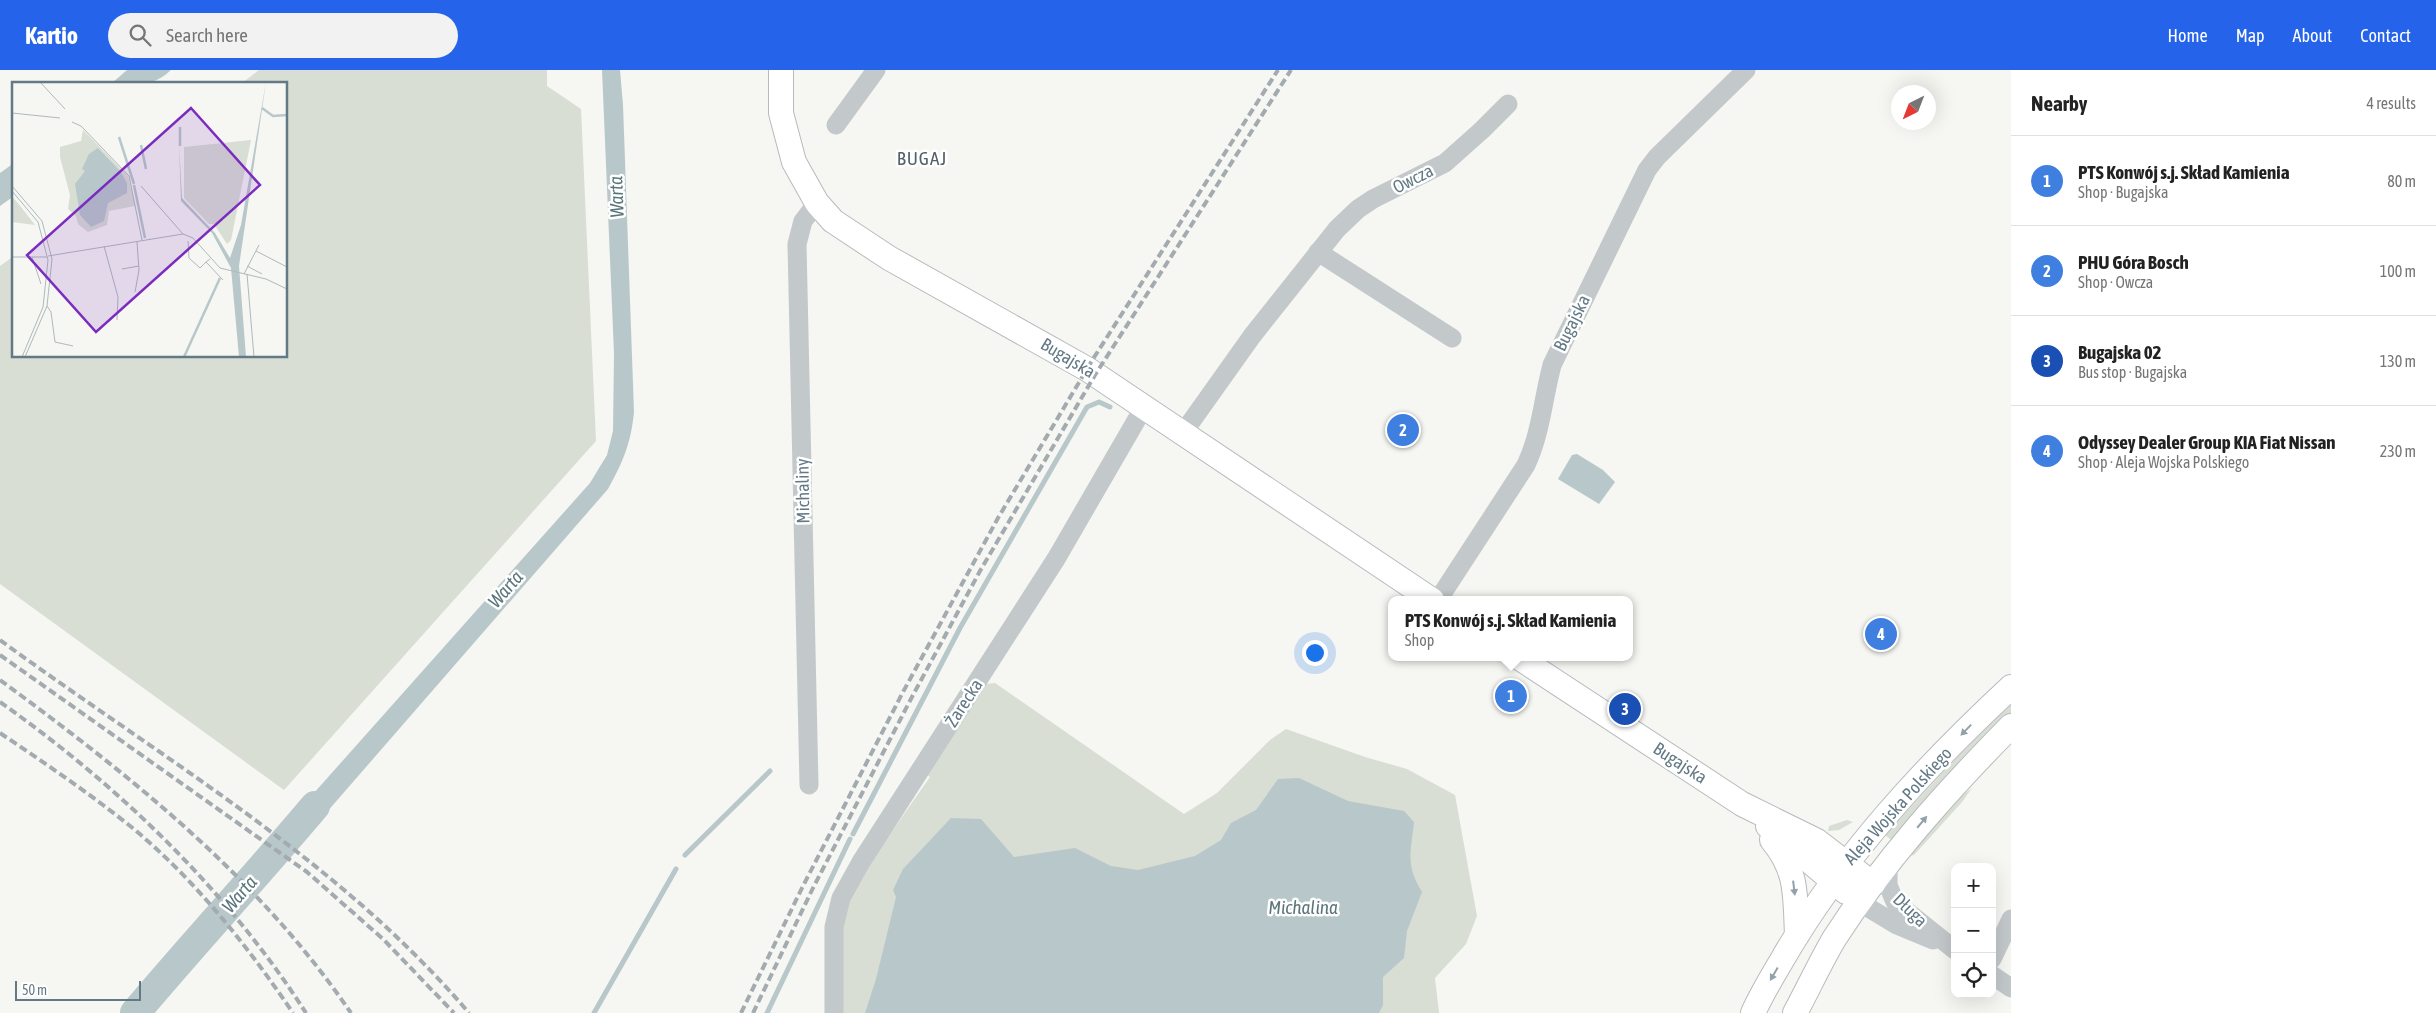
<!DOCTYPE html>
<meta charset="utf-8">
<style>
:root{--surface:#fff;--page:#f2f2f2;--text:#222;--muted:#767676;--line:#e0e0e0;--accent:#2563eb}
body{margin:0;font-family:"Asap Condensed",sans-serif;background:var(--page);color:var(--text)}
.controls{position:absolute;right:15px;bottom:15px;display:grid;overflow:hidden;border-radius:10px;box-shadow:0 5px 20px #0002}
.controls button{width:45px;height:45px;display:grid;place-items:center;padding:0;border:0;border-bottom:1px solid var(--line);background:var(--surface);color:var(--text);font:25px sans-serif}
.compass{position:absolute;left:1891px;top:15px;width:45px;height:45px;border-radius:50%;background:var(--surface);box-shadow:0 5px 20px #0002;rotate:222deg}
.scale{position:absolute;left:15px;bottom:12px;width:126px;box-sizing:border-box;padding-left:5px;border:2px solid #637a86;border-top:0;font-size:14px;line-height:18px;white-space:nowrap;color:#637a86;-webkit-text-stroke:4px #fff;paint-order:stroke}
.you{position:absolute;left:1314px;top:582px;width:18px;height:18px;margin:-12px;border:4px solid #fff;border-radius:50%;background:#1a73e8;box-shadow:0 0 0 8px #1a73e833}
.badge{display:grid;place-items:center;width:32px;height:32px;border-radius:50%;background:var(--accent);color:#fff;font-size:16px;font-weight:700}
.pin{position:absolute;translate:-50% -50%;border:2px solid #fff;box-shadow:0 1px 5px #0006}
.popup{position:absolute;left:1388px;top:526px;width:245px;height:65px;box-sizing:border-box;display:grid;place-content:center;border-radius:10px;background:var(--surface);filter:drop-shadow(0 1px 4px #0005);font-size:16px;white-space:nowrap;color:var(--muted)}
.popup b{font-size:19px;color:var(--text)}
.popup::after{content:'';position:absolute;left:50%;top:100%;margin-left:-10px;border:10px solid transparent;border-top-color:var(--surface)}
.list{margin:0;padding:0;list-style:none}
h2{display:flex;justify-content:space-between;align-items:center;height:65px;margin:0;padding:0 20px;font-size:21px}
h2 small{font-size:16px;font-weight:400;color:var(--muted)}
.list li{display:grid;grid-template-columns:32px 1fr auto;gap:15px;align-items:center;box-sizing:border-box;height:90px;padding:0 20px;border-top:1px solid var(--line)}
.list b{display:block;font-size:19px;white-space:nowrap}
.list p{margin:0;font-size:16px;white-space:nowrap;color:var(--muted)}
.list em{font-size:16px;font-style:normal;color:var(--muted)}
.icon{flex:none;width:28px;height:28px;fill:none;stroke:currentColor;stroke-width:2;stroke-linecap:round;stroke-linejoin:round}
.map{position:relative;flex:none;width:2011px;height:943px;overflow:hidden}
header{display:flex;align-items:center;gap:30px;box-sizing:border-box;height:70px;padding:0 25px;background:var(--accent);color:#fff}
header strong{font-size:24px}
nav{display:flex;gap:28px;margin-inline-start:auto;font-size:18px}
.search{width:350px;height:45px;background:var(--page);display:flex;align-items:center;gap:12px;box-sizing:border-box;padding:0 18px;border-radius:28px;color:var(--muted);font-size:19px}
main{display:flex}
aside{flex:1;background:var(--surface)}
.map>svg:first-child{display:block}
</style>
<header>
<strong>Kartio</strong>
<div class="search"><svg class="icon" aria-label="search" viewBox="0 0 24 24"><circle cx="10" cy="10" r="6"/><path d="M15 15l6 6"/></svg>Search here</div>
<nav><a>Home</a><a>Map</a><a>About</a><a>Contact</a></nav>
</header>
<main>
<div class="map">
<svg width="2011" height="943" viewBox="0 0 2011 943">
<rect width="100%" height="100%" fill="#f6f6f2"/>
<!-- green -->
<g fill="#d8ded3">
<polygon points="259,0 547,0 547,16 581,39 596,371 284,720 0,514 0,196 14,186 14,286 286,286 286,14 241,14"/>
<polygon points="995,613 1184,744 1217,723 1270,670 1286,659 1365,687 1407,699 1455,725 1477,846 1466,874 1435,908 1439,943 839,943 844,835 869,794 930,707 921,700 976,615"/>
<polygon points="2011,632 2011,645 1894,772 1885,765 1974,669"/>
<polygon points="1972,718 1962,732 1914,785 1910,786 1909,784 1950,735"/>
<polygon points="1847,750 1853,752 1839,760 1828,761 1829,756"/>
</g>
<!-- water -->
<g fill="#b8c7c9">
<path d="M127,0H171C152,18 136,14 111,14Z"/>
<path d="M602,0H620L623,35L634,342C631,373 623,392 608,419L299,774L281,760L590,413L607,385L613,361L614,283Z"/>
<polygon points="14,93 14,126 0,136 0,103"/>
<polygon points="1577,384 1603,400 1615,412 1599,434 1558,409 1572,385"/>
<path d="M1299,708L1348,731L1404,741L1414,752C1411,782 1405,794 1422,822L1407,861L1404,888L1383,907V935L1379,943H865L876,909L896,827L893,820L903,799L951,748L981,749L1014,787L1075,778L1111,796L1138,800L1195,786L1221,770L1231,753L1256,740L1278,709Z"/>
<polygon points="264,778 283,792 259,819 243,802"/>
<polygon points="235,812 249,827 240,838 227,824 231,814"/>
<polygon points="208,840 224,859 152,943 124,943 188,870"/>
</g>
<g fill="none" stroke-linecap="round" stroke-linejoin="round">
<!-- stream -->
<g stroke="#b8c7c9" stroke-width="5">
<polyline points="853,764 960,558 1087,337 1099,332 1110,337"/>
<polyline points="685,785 770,701"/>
<polyline points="594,943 676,799"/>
<polyline points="767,943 850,769"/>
</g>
<!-- river -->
<path stroke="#b8c7c9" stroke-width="30" d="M135,943C194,873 256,806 315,736"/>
<!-- major casing -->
<g stroke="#b6bbbe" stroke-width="26">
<g id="major">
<polyline points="781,0 781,43 794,92 817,133 833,151 889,188 1087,299 1432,530"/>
<polyline points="1518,587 1742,734 1817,771 1873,814"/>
<polyline points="1768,756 1846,822"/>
<path d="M1772,770C1798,801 1795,826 1797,865"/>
<path d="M1753,943C1761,925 1772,907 1782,890C1842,786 1924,698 2011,617"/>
<path d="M1795,943C1808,919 1820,893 1834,869C1884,791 1946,722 2011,656"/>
</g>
</g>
<!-- minor -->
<g stroke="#c3c8cb" stroke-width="19">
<polyline points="836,55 876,0"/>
<polyline points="1318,182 1452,268"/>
<polyline points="1183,363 1252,266 1337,159 1358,139 1373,129 1445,93 1482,60 1508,34"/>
<path d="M1438,530L1526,395C1541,363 1543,329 1552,295L1647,100L1657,87L1746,0"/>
<polyline points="809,715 797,174 803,151 817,133"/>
<polyline points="1888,795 1888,815 1895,832 1955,880"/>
<polyline points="1859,832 1897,855 1933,870"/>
<polyline points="1992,889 2011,849"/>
<polyline points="1992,905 2011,918"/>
<polyline points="834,943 834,857 841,828 861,792 1056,489 1144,337"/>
</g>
<!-- major -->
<use href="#major" stroke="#fff" stroke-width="24"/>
<!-- rail -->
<g stroke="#a3abb0" stroke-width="4" stroke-dasharray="8 4" stroke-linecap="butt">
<path d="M0,570C161,688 338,789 469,943"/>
<polyline points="0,585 307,802 383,869 454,943"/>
<path d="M0,610C131,706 258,807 351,943"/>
<path d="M0,632C119,716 227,820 306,943"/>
<path d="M0,663C46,694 92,725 135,760C196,811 249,878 293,943"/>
<polyline points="741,943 803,816 903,622 998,448 1093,289 1278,0"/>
<polyline points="753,943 813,818 913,625 980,501 1095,305 1291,0"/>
</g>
</g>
<!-- one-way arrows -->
<defs><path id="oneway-solid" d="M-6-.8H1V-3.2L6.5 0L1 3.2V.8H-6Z" transform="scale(1.25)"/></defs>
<g fill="#92a2aa">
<use href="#oneway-solid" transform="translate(1966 660) rotate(134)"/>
<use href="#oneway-solid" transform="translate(1922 752) rotate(-50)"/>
<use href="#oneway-solid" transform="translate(1794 818) rotate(83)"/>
<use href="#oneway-solid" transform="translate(1774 904) rotate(120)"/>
</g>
<g text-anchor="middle" stroke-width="5" stroke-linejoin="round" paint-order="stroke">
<!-- street labels -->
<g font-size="18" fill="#637a86" stroke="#fff">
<text transform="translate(1413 109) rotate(-27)" y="6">Owcza</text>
<text transform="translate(1572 253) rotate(-64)" y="6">Bugajska</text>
<text transform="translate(1068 288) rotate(31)" y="6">Bugajska</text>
<text transform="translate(803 421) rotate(-91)" y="6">Michaliny</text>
<text transform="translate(964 633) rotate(-57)" y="6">Żarecka</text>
<text transform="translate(1680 693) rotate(33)" y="6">Bugajska</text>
<text transform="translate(1898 736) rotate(-48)" y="6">Aleja Wojska Polskiego</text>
<text transform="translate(1910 840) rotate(44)" y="6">Długa</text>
</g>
<!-- neighbourhood labels -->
<g font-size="19" letter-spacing="1" fill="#52626a" stroke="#fff">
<text x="922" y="95">BUGAJ</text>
</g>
<!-- water labels -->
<g font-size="19" font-style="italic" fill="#5a767b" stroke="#fff">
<text transform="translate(616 127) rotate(-92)" y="7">Warta</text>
<text transform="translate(505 519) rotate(-49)" y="7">Warta</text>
<text transform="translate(239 824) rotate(-49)" y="7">Warta</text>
<text x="1303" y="844">Michalina</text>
</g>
</g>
<!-- overview -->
<g transform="translate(12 12)">
<rect width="275" height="275" fill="#f6f6f2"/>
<path d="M71,48L116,94L123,124L97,129L95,143L76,150L66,142L64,134L56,127L58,113L48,75V65L69,59ZM239,58L219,158L215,162L202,142H197L172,116V65ZM0,115L5,120L23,143L0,140Z" fill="#d8ded3"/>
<path d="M254,0L227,184L234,275H227L219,186L200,151L169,119L167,62L170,116L203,151L218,176L229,143ZM86,66L108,89L115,101V111L96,121L92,139L79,145L68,133L63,102L73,89L70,87L77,72Z" fill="#b8c7c9"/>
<path fill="none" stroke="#b8c7c9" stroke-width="2.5" d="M250,26L261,34L275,33M168,45V64M107,55L122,102M129,63L134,87M122,103L133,156M172,275L208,196"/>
<path fill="none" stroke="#aeb9bd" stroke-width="1" d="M28,0L53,27M0,31L48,36M60,40L69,44L117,94L130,158M0,104L30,139L40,177L35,224L13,275M129,104L171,152M0,109L26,140L36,178L31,225L10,275M176,159L177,176L188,186L194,180M92,164L106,215L105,238M244,169L275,185M36,174L171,152L181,156L208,186L254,197L275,207M0,175H35M20,175L29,202M198,177L194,180L211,198M235,184L250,192M110,187L127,184M232,192L247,163M235,192L242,275M123,210L127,188L125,160M35,224L39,230L43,260L61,264"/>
<path fill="#7b2cbf" fill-opacity="0.15" stroke="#7b2cbf" stroke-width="2.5" d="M179,26L248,103L84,250L15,173Z"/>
<rect width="275" height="275" fill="none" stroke="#637a86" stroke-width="2.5"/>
</g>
</svg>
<div class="controls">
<button>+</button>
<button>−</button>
<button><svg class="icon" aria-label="locate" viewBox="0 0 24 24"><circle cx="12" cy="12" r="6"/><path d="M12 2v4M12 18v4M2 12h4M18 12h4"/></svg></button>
</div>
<svg class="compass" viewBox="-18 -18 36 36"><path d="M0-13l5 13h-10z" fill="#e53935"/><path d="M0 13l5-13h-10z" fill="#767676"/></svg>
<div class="scale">50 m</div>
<div class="you"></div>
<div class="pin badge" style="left:1511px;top:626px;background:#3f7fe0">1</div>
<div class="popup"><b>PTS Konwój s.j. Skład Kamienia</b>Shop</div>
<div class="pin badge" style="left:1403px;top:360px;background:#3f7fe0">2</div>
<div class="pin badge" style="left:1625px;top:639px;background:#1a4fb4">3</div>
<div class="pin badge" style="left:1881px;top:564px;background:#3f7fe0">4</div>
</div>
<aside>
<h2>Nearby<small>4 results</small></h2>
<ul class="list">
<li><span class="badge" style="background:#3f7fe0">1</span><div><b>PTS Konwój s.j. Skład Kamienia</b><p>Shop · Bugajska</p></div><em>80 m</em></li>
<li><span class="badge" style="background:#3f7fe0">2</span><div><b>PHU Góra Bosch</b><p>Shop · Owcza</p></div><em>100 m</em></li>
<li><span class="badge" style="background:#1a4fb4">3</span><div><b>Bugajska 02</b><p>Bus stop · Bugajska</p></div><em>130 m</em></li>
<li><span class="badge" style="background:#3f7fe0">4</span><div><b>Odyssey Dealer Group KIA Fiat Nissan</b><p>Shop · Aleja Wojska Polskiego</p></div><em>230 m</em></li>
</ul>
</aside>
</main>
